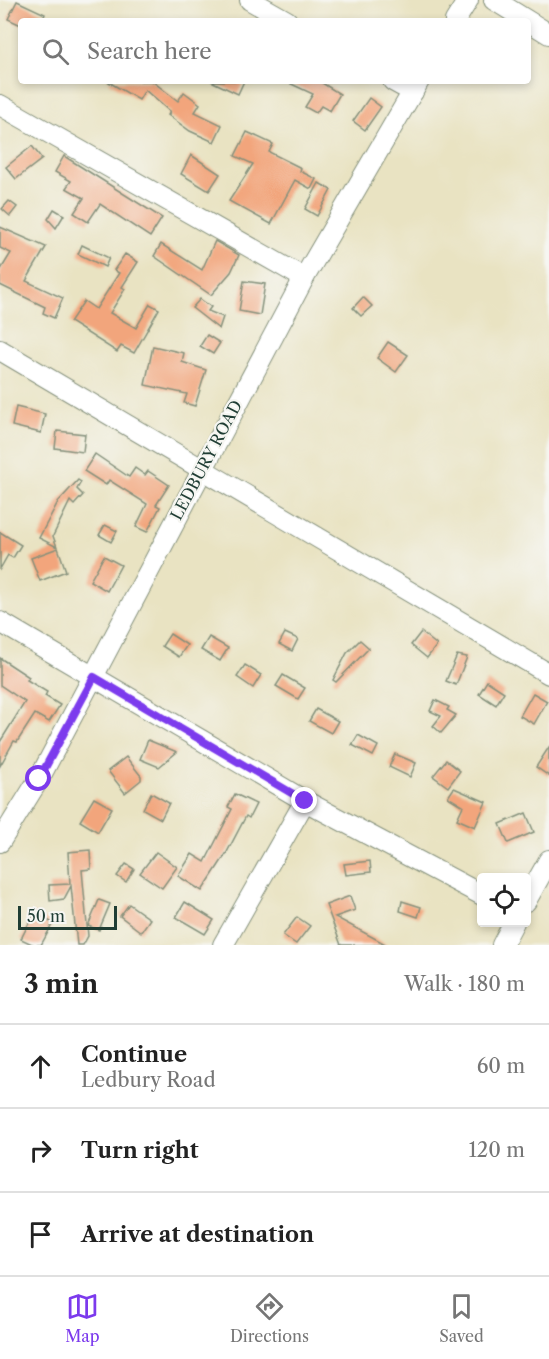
<!DOCTYPE html>
<meta charset="utf-8">
<style>
:root{--surface:#fff;--page:#f6f6f6;--text:#222;--muted:#767676;--line:#e0e0e0;--accent:#7c3aed}
body{margin:0;font-family:"Libre Caslon Text",serif;background:var(--page);color:var(--text)}
.controls{position:absolute;right:18px;bottom:18px;display:grid;overflow:hidden;border-radius:6px;box-shadow:0 3px 9px #0003}
.controls button{width:54px;height:54px;display:grid;place-items:center;padding:0;border:0;border-bottom:2px solid var(--line);background:var(--surface);color:var(--text);font:30px sans-serif}
.scale{position:absolute;left:18px;bottom:15px;width:99px;box-sizing:border-box;padding-left:6px;border:3px solid #1f3d34;border-top:0;font-size:16px;line-height:21px;white-space:nowrap;color:#1f3d34;-webkit-text-stroke:4px #f6f6f2;paint-order:stroke}
.stop{position:absolute;width:18px;height:18px;margin:-14px;border:4px solid #7c3aed;border-radius:50%;background:#fff}
.stop.end{background:#7c3aed;border-color:#fff;box-shadow:0 2px 6px #0008}
.list{margin:0;padding:0;list-style:none}
h2{display:flex;justify-content:space-between;align-items:center;height:78px;margin:0;padding:0 24px;font-size:26px}
h2 small{font-size:20px;font-weight:400;color:var(--muted)}
.list li{display:grid;grid-template-columns:39px 1fr auto;gap:18px;align-items:center;box-sizing:border-box;height:84px;padding:0 24px;border-top:2px solid var(--line)}
.list b{display:block;font-size:22px;white-space:nowrap}
.list p{margin:0;font-size:20px;white-space:nowrap;color:var(--muted)}
.list em{font-size:20px;font-style:normal;color:var(--muted)}
.icon{flex:none;width:33px;height:33px;fill:none;stroke:currentColor;stroke-width:2;stroke-linecap:round;stroke-linejoin:round}
.map{position:relative;flex:none;width:549px;height:945px;overflow:hidden}
.search{position:absolute;background:var(--surface);box-shadow:0 3px 9px #0003;left:18px;right:18px;top:18px;height:66px;display:flex;align-items:center;gap:15px;box-sizing:border-box;padding:0 21px;border-radius:6px;color:var(--muted);font-size:22px}
.sheet{height:330px;background:var(--surface)}
nav{display:flex;justify-content:space-around;align-items:center;box-sizing:border-box;height:84px;border-top:2px solid var(--line);background:var(--surface);font-size:16px;color:var(--muted)}
nav a{display:grid;justify-items:center;gap:3px}
nav .on{color:var(--accent)}
.map>svg:first-child{display:block}
</style>
<div class="map">
<svg width="549" height="945" viewBox="0 0 549 945">
<rect width="100%" height="100%" fill="#f6f6f2"/>
<filter id="ink" filterUnits="userSpaceOnUse"><feTurbulence type="fractalNoise" baseFrequency=".0167" numOctaves="2"/><feDisplacementMap in="SourceGraphic" scale="12" xChannelSelector="R" yChannelSelector="G"/><feConvolveMatrix kernelMatrix="1 2 1 2 8 2 1 2 1" color-interpolation-filters="sRGB"/></filter>
<filter id="wash" filterUnits="userSpaceOnUse"><feTurbulence type="fractalNoise" baseFrequency=".008" numOctaves="4" result="noise"/><feDisplacementMap in="SourceGraphic" scale="24" xChannelSelector="R" yChannelSelector="G"/><feGaussianBlur stdDeviation="1.35" result="paint"/><feColorMatrix in="noise" values="0 0 0 0 0 0 0 0 0 0 0 0 0 0 0 0 0 1.4 0 .05"/><feComposite in="paint" operator="in"/></filter>
<g filter="url(#wash)">
<rect width="100%" height="100%" fill="#e9e3c2"/>
<g id="blocks">
<!-- building -->
<g fill="#f2a57b">
<polygon points="17,1 45,14 42,21 21,21 21,25 8,19"/>
<polygon points="107,81 152,81 178,101 184,92 200,104 195,112 222,125 214,142 190,131 168,115 170,112 145,90 139,100"/>
<polygon points="211,81 244,81 238,94"/>
<polygon points="285,81 319,81 340,94 330,111 321,106 316,113 305,107 313,94"/>
<polygon points="369,98 381,107 365,130 353,121"/>
<polygon points="247,132 273,144 269,152 301,168 300,171 316,179 311,189 295,180 271,224 229,201 253,164 235,156"/>
<polygon points="32,146 42,159 16,179 6,167"/>
<polygon points="191,155 220,174 209,191 181,174"/>
<polygon points="64,156 162,218 150,237 100,204 88,222 74,213 84,198 66,188 71,181 55,172"/>
<polygon points="319,183 331,190 317,216 305,209"/>
<polygon points="9,201 17,207 10,216 2,209"/>
<polygon points="54,209 64,215 56,228 48,219"/>
<polygon points="0,227 46,247 26,281 63,298 54,318 43,313 45,307 0,285 0,271 11,253 0,248"/>
<polygon points="215,241 239,255 231,272 211,295 154,256 161,244 202,270"/>
<polygon points="82,245 109,258 105,267 78,254"/>
<polygon points="125,254 138,262 122,287 125,289 110,313 136,328 150,304 159,309 134,353 121,346 117,352 70,322 84,301 96,309 119,273 114,270"/>
<polygon points="244,281 265,284 260,315 239,311"/>
<polygon points="363,297 372,306 361,316 353,308"/>
<polygon points="200,299 211,307 208,311 223,317 219,329 192,308"/>
<polygon points="207,335 220,343 213,354 200,346"/>
<polygon points="388,342 408,355 396,372 377,358"/>
<polygon points="153,346 184,353 182,362 206,370 195,406 184,403 187,394 145,385"/>
<polygon points="16,407 45,414 41,433 12,426"/>
<polygon points="57,431 85,434 83,452 55,448"/>
<polygon points="95,454 129,477 135,468 145,475 148,471 169,485 156,505 160,507 147,532 136,527 147,504 109,480 106,485 84,471"/>
<polygon points="78,480 81,482 77,489 83,495 74,505 70,501 53,536 57,547 39,538 58,502"/>
<polygon points="105,525 117,531 111,542 99,535"/>
<polygon points="0,532 21,545 13,558 8,555 0,569"/>
<polygon points="58,548 66,571 40,581 31,558"/>
<polygon points="104,556 121,565 107,591 90,581"/>
<polygon points="421,632 437,645 427,658 411,645"/>
<polygon points="285,633 298,639 292,651 279,644"/>
<polygon points="170,634 187,645 179,657 162,646"/>
<polygon points="209,637 228,648 220,661 201,650"/>
<polygon points="360,640 369,648 336,682 333,680 347,653"/>
<polygon points="457,655 467,657 456,685 446,681"/>
<polygon points="0,658 29,677 27,680 47,692 45,696 60,705 49,722 35,714 17,742 14,741 0,766 0,742 25,702 0,685"/>
<polygon points="245,665 261,675 253,688 237,677"/>
<polygon points="283,675 305,688 298,699 276,686"/>
<polygon points="487,681 504,692 496,705 479,694"/>
<polygon points="533,693 547,701 534,724 520,716"/>
<polygon points="435,700 449,707 447,710 456,715 441,733 433,726 441,716 430,711"/>
<polygon points="316,709 338,721 331,733 309,721"/>
<polygon points="358,735 378,746 373,756 352,745"/>
<polygon points="148,740 177,752 159,767 140,759"/>
<polygon points="549,747 549,776 536,767"/>
<polygon points="395,754 416,763 410,777 389,767"/>
<polygon points="126,757 141,776 141,780 125,793 108,771"/>
<polygon points="446,760 460,771 448,787 433,776"/>
<polygon points="454,788 486,802 475,827 457,819 463,806 448,797"/>
<polygon points="151,793 169,803 161,819 143,809"/>
<polygon points="235,794 256,804 249,818 246,816 226,854 202,891 178,876 192,854 205,862 232,809 228,807"/>
<polygon points="94,798 112,808 98,832 80,821"/>
<polygon points="526,813 534,832 508,843 500,824"/>
<polygon points="90,850 91,869 82,870 88,936 83,945 77,945 71,886 64,899 50,901 49,885 70,884 68,852"/>
<polygon points="156,852 177,867 162,888 140,873"/>
<polygon points="370,861 371,872 346,875 344,864"/>
<polygon points="126,864 134,869 126,882 117,876"/>
<polygon points="350,896 355,910 335,917 387,945 341,945 326,905"/>
<polygon points="99,900 110,904 99,930 88,926"/>
<polygon points="402,901 421,907 418,917 400,911"/>
<polygon points="185,902 214,920 205,934 176,917"/>
<polygon points="129,904 150,919 141,932 120,916"/>
<polygon points="34,913 53,923 41,945 34,945 21,939"/>
<polygon points="297,917 310,926 296,944 283,935"/>
</g>
</g>
</g>
<g filter="url(#ink)">
<use href="#blocks" fill-opacity="0" stroke="#84907b" stroke-width="1.5"/>
<g fill="none" stroke-linecap="round" stroke-linejoin="round">
<!-- minor casing -->
<g stroke="#84907b" stroke-width="22">
<g id="minor">
<polyline points="250,0 287,21"/>
<polyline points="494,0 549,34"/>
<polyline points="455,21 468,0"/>
<polyline points="393,81 413,92"/>
<polyline points="0,105 304,278"/>
<polyline points="0,350 549,674"/>
<polyline points="0,622 305,801 482,895"/>
<polyline points="0,842 39,779 304,278 419,81"/>
<polyline points="526,901 549,860"/>
<polyline points="223,945 305,801"/>
<polyline points="502,945 514,922"/>
</g>
</g>
<!-- minor -->
<use href="#minor" stroke="#fff" stroke-width="20"/>
</g>
</g>
<g fill="none" stroke-linecap="round" stroke-linejoin="round" filter="url(#ink)">
<!-- route -->
<polyline stroke="#7c3aed" stroke-width="8" points="39,779 94,677 305,801"/>
</g>
<g text-anchor="middle" stroke-width="4.5" stroke-linejoin="round" paint-order="stroke">
<!-- street labels -->
<g font-size="16" fill="#1f3d34" stroke="#f6f6f2">
<text transform="translate(206 460) rotate(-62)" y="6">LEDBURY ROAD</text>
</g>
</g>
</svg>
<div class="controls">
<button><svg class="icon" aria-label="locate" viewBox="0 0 24 24"><circle cx="12" cy="12" r="6"/><path d="M12 2v4M12 18v4M2 12h4M18 12h4"/></svg></button>
</div>
<div class="scale">50 m</div>
<div class="stop" style="left:39px;top:779px"></div>
<div class="stop end" style="left:305px;top:801px"></div>
<div class="search"><svg class="icon" aria-label="search" viewBox="0 0 24 24"><circle cx="10" cy="10" r="6"/><path d="M15 15l6 6"/></svg>Search here</div>
</div>
<section class="sheet">
<h2>3 min<small>Walk · 180 m</small></h2>
<ul class="list">
<li><svg class="icon" aria-label="ahead" viewBox="0 0 24 24"><path d="M12 20V5M6 11l6-6 6 6"/></svg><div><b>Continue</b><p>Ledbury Road</p></div><em>60 m</em></li>
<li><svg class="icon" aria-label="right" viewBox="0 0 24 24"><path d="M7 20v-9h11M14 6l5 5-5 5"/></svg><div><b>Turn right</b></div><em>120 m</em></li>
<li><svg class="icon" aria-label="arrive" viewBox="0 0 24 24"><path d="M6 21V4h12l-3 4 3 4H6"/></svg><div><b>Arrive at destination</b></div></li>
</ul>
</section>
<nav>
<a class="on"><svg class="icon" aria-label="map" viewBox="0 0 24 24"><path d="M3 6l6-2 6 2 6-2v14l-6 2-6-2-6 2zM9 4v14M15 6v14"/></svg>Map</a>
<a><svg class="icon" aria-label="directions" viewBox="0 0 24 24"><path d="M12 3l9 9-9 9-9-9zM9 14v-3h6M13 9l2 2-2 2"/></svg>Directions</a>
<a><svg class="icon" aria-label="saved" viewBox="0 0 24 24"><path d="M7 4h10v16l-5-4-5 4z"/></svg>Saved</a>
</nav>
